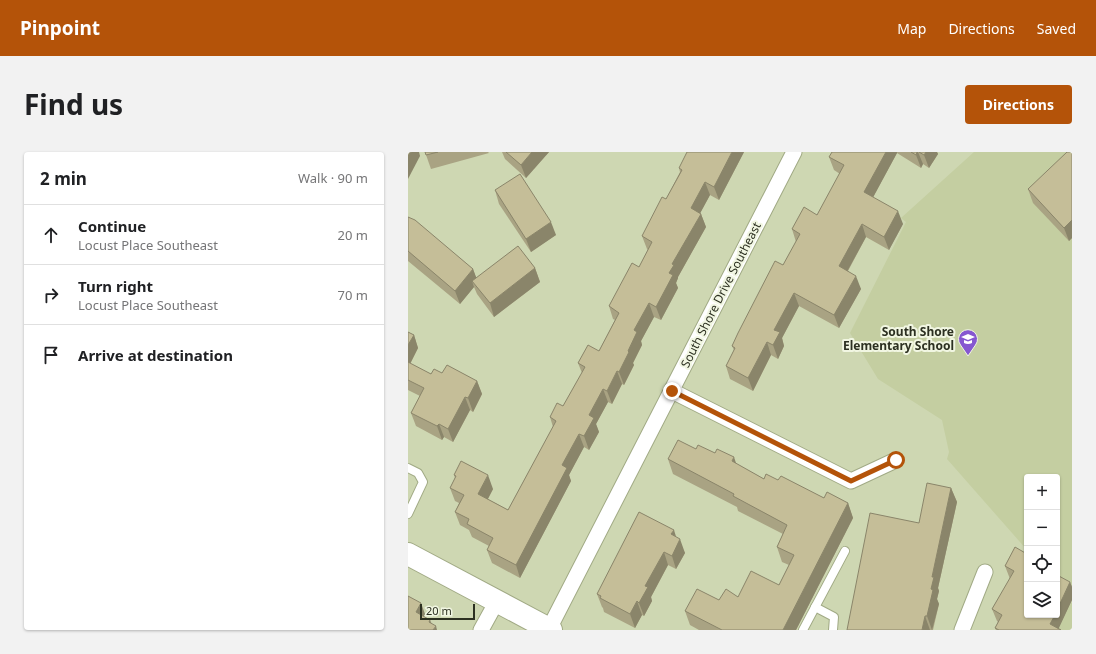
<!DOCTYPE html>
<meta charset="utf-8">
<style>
:root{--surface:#fff;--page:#f2f2f2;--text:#202124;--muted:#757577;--line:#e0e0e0;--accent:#b45309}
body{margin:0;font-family:"Noto Sans",sans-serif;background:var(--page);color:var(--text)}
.controls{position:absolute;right:12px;bottom:12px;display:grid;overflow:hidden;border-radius:4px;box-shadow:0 1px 3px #0004}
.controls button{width:36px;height:36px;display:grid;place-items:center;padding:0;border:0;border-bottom:1px solid var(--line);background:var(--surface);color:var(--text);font:20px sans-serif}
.scale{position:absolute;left:12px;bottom:10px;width:55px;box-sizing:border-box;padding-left:4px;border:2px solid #2c3021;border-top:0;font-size:11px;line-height:14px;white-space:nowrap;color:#2c3021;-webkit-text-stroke:3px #f1f6e2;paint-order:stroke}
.stop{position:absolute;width:12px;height:12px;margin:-9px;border:3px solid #b45309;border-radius:50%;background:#fff}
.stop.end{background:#b45309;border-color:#fff;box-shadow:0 1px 4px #0008}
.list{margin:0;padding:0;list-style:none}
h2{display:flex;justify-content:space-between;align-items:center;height:52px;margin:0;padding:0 16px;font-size:17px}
h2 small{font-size:13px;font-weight:400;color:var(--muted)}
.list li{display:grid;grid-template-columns:26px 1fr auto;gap:12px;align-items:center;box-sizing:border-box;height:60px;padding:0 16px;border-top:1px solid var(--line)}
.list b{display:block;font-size:15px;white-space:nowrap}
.list p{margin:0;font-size:13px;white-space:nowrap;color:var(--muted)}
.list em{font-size:13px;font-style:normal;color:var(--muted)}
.icon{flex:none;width:22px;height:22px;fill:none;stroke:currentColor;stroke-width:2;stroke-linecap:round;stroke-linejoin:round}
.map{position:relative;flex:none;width:664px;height:478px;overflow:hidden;border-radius:4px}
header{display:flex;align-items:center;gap:24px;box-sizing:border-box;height:56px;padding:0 20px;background:var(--accent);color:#fff}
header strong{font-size:19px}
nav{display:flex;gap:22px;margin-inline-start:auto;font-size:14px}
.intro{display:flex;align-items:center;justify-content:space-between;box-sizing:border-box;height:96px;padding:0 24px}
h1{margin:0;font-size:28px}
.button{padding:10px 18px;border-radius:4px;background:var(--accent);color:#fff;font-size:14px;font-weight:700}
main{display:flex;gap:24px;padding:0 24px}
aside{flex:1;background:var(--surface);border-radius:4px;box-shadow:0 1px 3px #0004}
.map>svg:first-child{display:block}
</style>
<header>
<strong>Pinpoint</strong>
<nav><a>Map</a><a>Directions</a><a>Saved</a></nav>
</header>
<div class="intro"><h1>Find us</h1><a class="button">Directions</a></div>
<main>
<aside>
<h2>2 min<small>Walk · 90 m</small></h2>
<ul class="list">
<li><svg class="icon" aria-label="ahead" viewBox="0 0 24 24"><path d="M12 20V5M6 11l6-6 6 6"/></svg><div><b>Continue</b><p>Locust Place Southeast</p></div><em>20 m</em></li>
<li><svg class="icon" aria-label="right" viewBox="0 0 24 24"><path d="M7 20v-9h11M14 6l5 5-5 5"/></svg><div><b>Turn right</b><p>Locust Place Southeast</p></div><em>70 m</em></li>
<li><svg class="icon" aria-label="arrive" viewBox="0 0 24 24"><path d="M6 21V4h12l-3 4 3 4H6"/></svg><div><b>Arrive at destination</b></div></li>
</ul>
</aside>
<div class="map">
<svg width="664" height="478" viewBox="0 0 664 478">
<rect width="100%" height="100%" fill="#ced7b2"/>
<!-- built -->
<g fill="#c4cea1">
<polygon points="566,0 664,0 664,449 649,432 649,325 619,325 619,398 539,307 541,300 534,268 470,227 442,181 498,70 493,66"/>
<polygon points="664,450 664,478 647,478 663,451"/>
</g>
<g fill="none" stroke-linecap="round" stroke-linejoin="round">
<!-- lane casing -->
<g stroke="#a1aa85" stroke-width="10">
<g id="lane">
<polyline points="0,316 10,321 15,330 0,362"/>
<polyline points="407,455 426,465 425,478"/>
<polyline points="395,478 437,399"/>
</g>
</g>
<!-- street casing -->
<g stroke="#a1aa85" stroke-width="17">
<g id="street">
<polyline points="264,239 443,329 488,308"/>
<polyline points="141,477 386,0"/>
<polyline points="73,478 89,449"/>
<polyline points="554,478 577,420"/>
</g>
</g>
<!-- secondary casing -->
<g stroke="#a1aa85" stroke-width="24">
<polyline id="secondary" points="0,402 143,478"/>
</g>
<!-- lane -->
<use href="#lane" stroke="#fff" stroke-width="8"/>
<!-- street -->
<use href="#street" stroke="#fff" stroke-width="15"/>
<!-- secondary -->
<use href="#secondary" stroke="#fff" stroke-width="22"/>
</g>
<!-- wall -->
<g fill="#a9a383">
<polygon points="17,0 80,0 81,1 23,17"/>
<polygon points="94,0 141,0 118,26 97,7"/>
<polygon points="336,0 311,48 302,43 292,61 293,62 298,75 270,125 270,126 268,131 270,136 253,168 246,165 233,189 234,193 225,211 226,213 216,233 214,232 204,252 200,250 188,272 191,280 181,298 176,295 161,323 163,329 112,426 84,411 79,398 81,394 64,385 61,378 52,373 47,360 51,351 47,349 42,336 47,326 46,323 85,337 80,347 100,358 145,275 142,265 155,254 174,221 170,211 191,199 207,168 205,167 201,154 231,115 240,98 239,97 234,84 258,47 272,20 271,16"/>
<polygon points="424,0 529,0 530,2 521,16 515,12 513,16 489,1 465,45 495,72 481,98 458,85 440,119 453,137 431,176 391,154 374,186 376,194 370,207 363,203 345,239 322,227 318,214 326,198 324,194 375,113 388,90 384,77 409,63 432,22 426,18 421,5"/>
<polygon points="664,0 664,86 661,89 625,51 620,37"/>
<polygon points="87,38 148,83 123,100 91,52"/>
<polygon points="0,65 65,117 68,126 127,116 132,130 86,165 69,142 66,135 52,152 0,109"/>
<polygon points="0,180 6,183 10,196 2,212 23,222 34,221 69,229 74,242 65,260 62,258 45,290 36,285 34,288 8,274 3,261 12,244 0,238"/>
<polygon points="288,297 328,312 356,327 370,328 416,346 440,351 445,366 388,478 291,478 282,473 277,459 311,448 330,445 371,433 381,413 374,410 369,395 375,382 330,359 329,355 265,322 260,307"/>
<polygon points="543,336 549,350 530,436 531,439 529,447 531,452 525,478 439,478 511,371"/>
<polygon points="268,385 277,401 268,417 260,413 243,445 244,449 236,464 234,463 227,476 196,460 195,456 194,455 189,442"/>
<polygon points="607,395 619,463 662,430 664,435 664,448 650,476 653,478 588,478 587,476 590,470 589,469 584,457 602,427 597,414"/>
</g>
<!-- shaded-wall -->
<g fill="#8a856a">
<polygon points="2,0 11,0 12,4 0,27 0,5"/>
<polygon points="124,0 141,0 118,26 113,13"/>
<polygon points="324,0 336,0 311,48 306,35"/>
<polygon points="478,0 489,0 489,1 461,53 456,40"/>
<polygon points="509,0 510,0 515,12 513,16 508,3"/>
<polygon points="518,0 529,0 530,2 521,16 516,3"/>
<polygon points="297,30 302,43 288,69 283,56"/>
<polygon points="490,59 495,72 481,98 476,85"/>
<polygon points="293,62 298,75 270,125 270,126 268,131 270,136 253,168 248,155 264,112"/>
<polygon points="664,68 664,86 661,89 656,76"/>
<polygon points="143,70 148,83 123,100 118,87"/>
<polygon points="454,72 458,85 435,127 431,114"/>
<polygon points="127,116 132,130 86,165 82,151"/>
<polygon points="65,117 70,130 64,129 66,135 52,152 47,139"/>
<polygon points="448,124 453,137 431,176 426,163"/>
<polygon points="386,141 391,154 374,186 376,194 370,207 365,193 366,178"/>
<polygon points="241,151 246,165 233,189 234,193 225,211 226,213 216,233 211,220 220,199 226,178"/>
<polygon points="6,183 10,196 0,216 0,193"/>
<polygon points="359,190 363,203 345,239 340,226"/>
<polygon points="209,219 214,232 204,252 199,239"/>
<polygon points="69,229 74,242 65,260 60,246"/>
<polygon points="195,237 200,250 188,272 191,280 181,298 176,284 181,263"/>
<polygon points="57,245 62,258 45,290 40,277"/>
<polygon points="31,272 36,285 34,288 29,274"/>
<polygon points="171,282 176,295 161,323 163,329 112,426 108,413 154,313"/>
<polygon points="326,305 331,320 324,309"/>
<polygon points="80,323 85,337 75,356 70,342"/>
<polygon points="543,336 549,350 530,436 531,439 529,447 531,452 524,478 519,464 523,437 524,425"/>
<polygon points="440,351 445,366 388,478 375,478"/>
<polygon points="266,378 270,391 272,387 277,401 268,417 264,404 263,382"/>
<polygon points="256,400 260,413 243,445 244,449 236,464 231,451 237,434"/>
<polygon points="662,430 664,435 664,448 650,478 642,472 647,463 649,463 649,458"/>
<polygon points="229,449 234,463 227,476 222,462"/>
<polygon points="13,451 17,462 12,471 8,460"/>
<polygon points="517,464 522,478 514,478"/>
<polygon points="22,468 26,477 28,474 29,478 24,478 21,470"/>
</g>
<!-- building -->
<g fill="#c5be98" stroke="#8a856a">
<polygon points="0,0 2,0 0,5"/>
<polygon points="17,0 30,0 18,3"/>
<polygon points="98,0 124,0 113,13"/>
<polygon points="279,0 324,0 306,35 297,30 283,56 293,62 264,112 266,113 261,121 265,123 248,155 241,151 226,178 229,180 220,199 221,200 211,220 209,219 199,239 195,237 181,263 186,266 176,284 171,282 154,313 159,316 108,413 79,398 85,386 59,372 61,367 47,360 56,343 42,336 48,324 46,323 53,309 80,323 70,342 100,358 148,269 142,265 149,251 155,254 177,215 170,211 180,193 191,199 211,161 201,154 224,111 231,115 244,90 234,84 254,45 258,47 274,18 271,16"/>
<polygon points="424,0 478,0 456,40 490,59 476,85 454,72 431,114 448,124 426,163 386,141 366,178 372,180 365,193 359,190 340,226 318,214 327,196 324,194 330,181 367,109 375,113 392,82 384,77 396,55 409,63 436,13 421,5"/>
<polygon points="503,0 509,0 508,3"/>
<polygon points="511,0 518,0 516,3"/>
<polygon points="659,0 664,0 664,68 656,76 620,37"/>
<polygon points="112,22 143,70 118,87 87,38"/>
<polygon points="0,65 7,68 65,117 47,139 0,99"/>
<polygon points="110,94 127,116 82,151 64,129"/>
<polygon points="0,180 6,183 0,193"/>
<polygon points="0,210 23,222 26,217 34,221 39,213 69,229 60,246 57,245 40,277 31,272 29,274 3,261 16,236 0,228"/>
<polygon points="270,288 288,297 290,293 307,301 309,297 326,305 324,309 356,327 358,322 370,328 373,324 416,346 419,340 440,351 375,478 314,478 277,459 289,437 311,448 318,437 330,445 343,419 371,433 386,403 369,395 379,373 325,344 326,342 260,307"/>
<polygon points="519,331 543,336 524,425 526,425 523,437 525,438 519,464 517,464 514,478 439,478 462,361 511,371"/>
<polygon points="231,360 266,378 263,382 272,387 264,404 256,400 237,434 240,435 231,451 229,449 222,462 192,446 193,444 189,442"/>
<polygon points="607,395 619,402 619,463 647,463 642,472 653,478 591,478 587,476 594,463 584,457 606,419 597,414"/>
<polygon points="649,423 662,430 649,458"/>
<polygon points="0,444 13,451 8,460 22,468 21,470 28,474 25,478 0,478"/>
</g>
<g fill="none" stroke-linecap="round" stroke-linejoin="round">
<!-- route -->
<polyline stroke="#b45309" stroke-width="5" points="264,239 443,329 488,308"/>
</g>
<!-- icons -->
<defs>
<g id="school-pin" transform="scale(1)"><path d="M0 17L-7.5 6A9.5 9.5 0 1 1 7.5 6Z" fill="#8657d0" stroke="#f1f6e2"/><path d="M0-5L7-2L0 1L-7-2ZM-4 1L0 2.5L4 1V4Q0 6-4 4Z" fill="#fff"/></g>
</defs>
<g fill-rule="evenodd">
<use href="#school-pin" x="560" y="187"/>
</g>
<g text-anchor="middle" stroke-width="4" stroke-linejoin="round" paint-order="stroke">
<!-- street labels -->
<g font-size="12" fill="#2c3021" stroke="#f1f6e2">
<text transform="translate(313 143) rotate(-63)" y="4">South Shore Drive Southeast</text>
</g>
<!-- poi labels -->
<g font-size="12" font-weight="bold" fill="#2c3021" stroke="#f1f6e2" text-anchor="end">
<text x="546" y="184">South Shore<tspan x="546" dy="14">Elementary School</tspan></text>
</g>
</g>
</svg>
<div class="controls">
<button>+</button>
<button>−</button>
<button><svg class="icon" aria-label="locate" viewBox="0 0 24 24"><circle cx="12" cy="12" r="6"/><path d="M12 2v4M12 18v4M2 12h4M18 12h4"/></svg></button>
<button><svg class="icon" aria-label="layers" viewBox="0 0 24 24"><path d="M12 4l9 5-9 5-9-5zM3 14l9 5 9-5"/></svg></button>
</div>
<div class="scale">20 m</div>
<div class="stop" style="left:488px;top:308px"></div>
<div class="stop end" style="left:264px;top:239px"></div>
</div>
</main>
